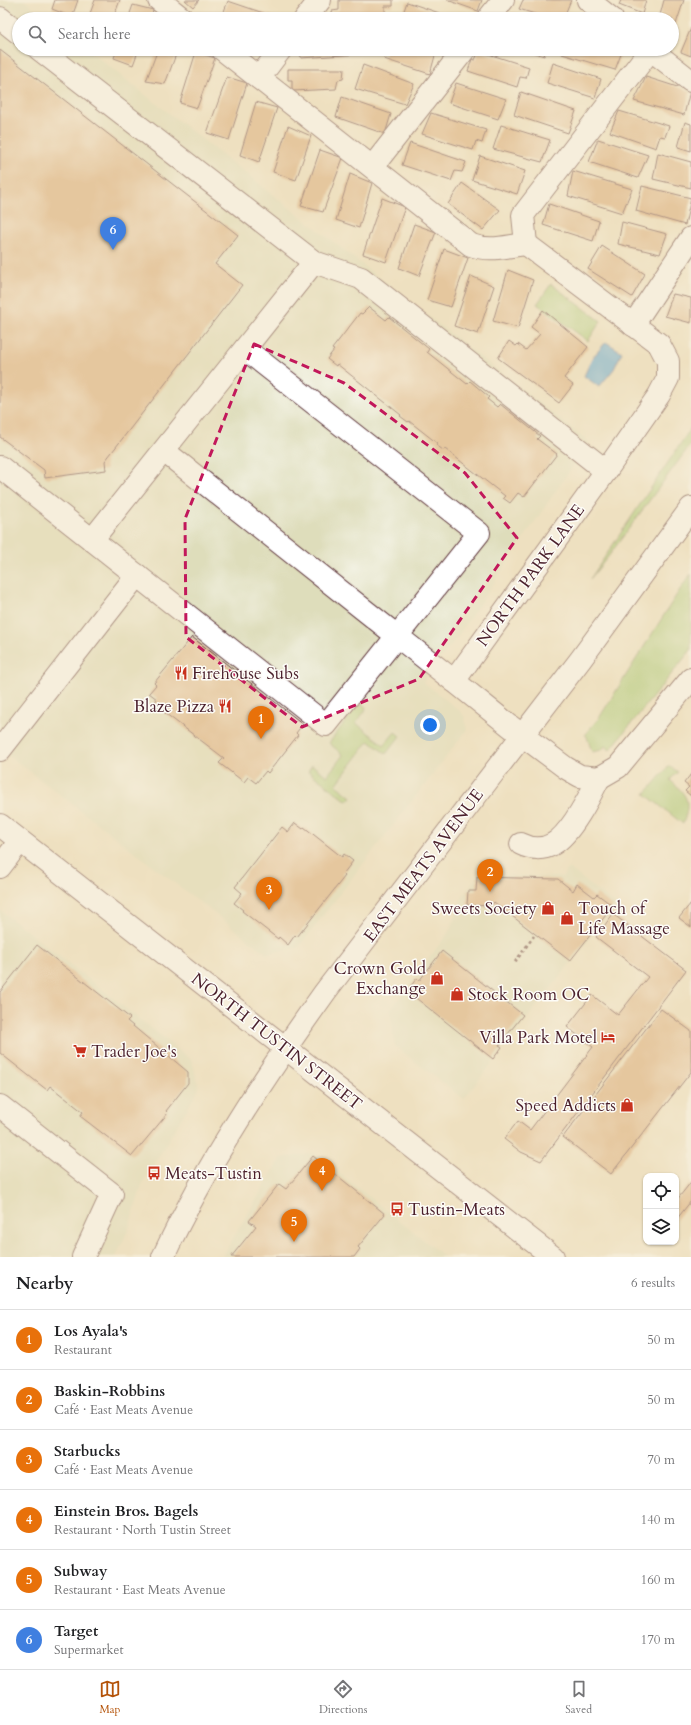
<!DOCTYPE html>
<meta charset="utf-8">
<style>
:root{--surface:#fff;--page:#f2f2f2;--text:#202124;--muted:#757577;--line:#e0e0e0;--accent:#b45309}
body{margin:0;font-family:Cardo,serif;background:var(--page);color:var(--text)}
.controls{position:absolute;right:12px;bottom:12px;display:grid;overflow:hidden;border-radius:8px;box-shadow:0 1px 3px #0004}
.controls button{width:36px;height:36px;display:grid;place-items:center;padding:0;border:0;border-bottom:1px solid var(--line);background:var(--surface);color:var(--text);font:20px sans-serif}
.you{position:absolute;left:430px;top:725px;width:14px;height:14px;margin:-10px;border:3px solid #fff;border-radius:50%;background:#1a73e8;box-shadow:0 0 0 6px #1a73e833}
.badge{display:grid;place-items:center;width:26px;height:26px;border-radius:50%;background:var(--accent);color:#fff;font-size:13px;font-weight:700}
.pin{position:absolute;translate:-50% -33px;filter:drop-shadow(0 1px 2px #0008)}
.pin::after{content:'';position:absolute;top:21px;width:14px;height:12px;background:inherit;clip-path:polygon(0 0,100% 0,50% 100%)}
.list{margin:0;padding:0;list-style:none}
h2{display:flex;justify-content:space-between;align-items:center;height:52px;margin:0;padding:0 16px;font-size:17px}
h2 small{font-size:13px;font-weight:400;color:var(--muted)}
.list li{display:grid;grid-template-columns:26px 1fr auto;gap:12px;align-items:center;box-sizing:border-box;height:60px;padding:0 16px;border-top:1px solid var(--line)}
.list b{display:block;font-size:15px;white-space:nowrap}
.list p{margin:0;font-size:13px;white-space:nowrap;color:var(--muted)}
.list em{font-size:13px;font-style:normal;color:var(--muted)}
.icon{flex:none;width:22px;height:22px;fill:none;stroke:currentColor;stroke-width:2;stroke-linecap:round;stroke-linejoin:round}
.map{position:relative;flex:none;width:691px;height:1257px;overflow:hidden}
.search{position:absolute;background:var(--surface);box-shadow:0 1px 3px #0004;left:12px;right:12px;top:12px;height:44px;display:flex;align-items:center;gap:10px;box-sizing:border-box;padding:0 14px;border-radius:22px;color:var(--muted);font-size:15px}
.sheet{height:412px;background:var(--surface)}
nav{display:flex;justify-content:space-around;align-items:center;box-sizing:border-box;height:56px;border-top:1px solid var(--line);background:var(--surface);font-size:11px;color:var(--muted)}
nav a{display:grid;justify-items:center;gap:2px}
nav .on{color:var(--accent)}
.map>svg:first-child{display:block}
</style>
<div class="map">
<svg width="691" height="1257" viewBox="0 0 691 1257">
<rect width="100%" height="100%" fill="#fdfcf7"/>
<filter id="ink" filterUnits="userSpaceOnUse"><feTurbulence type="fractalNoise" baseFrequency=".025" numOctaves="2"/><feDisplacementMap in="SourceGraphic" scale="8" xChannelSelector="R" yChannelSelector="G"/><feConvolveMatrix kernelMatrix="1 2 1 2 8 2 1 2 1" color-interpolation-filters="sRGB"/></filter>
<filter id="wash" filterUnits="userSpaceOnUse"><feTurbulence type="fractalNoise" baseFrequency=".012" numOctaves="4" result="noise"/><feDisplacementMap in="SourceGraphic" scale="16" xChannelSelector="R" yChannelSelector="G"/><feGaussianBlur stdDeviation="0.9" result="paint"/><feColorMatrix in="noise" values="0 0 0 0 0 0 0 0 0 0 0 0 0 0 0 0 0 1.4 0 .05"/><feComposite in="paint" operator="in"/></filter>
<g filter="url(#wash)">
<rect width="100%" height="100%" fill="#eee0c0"/>
<!-- built -->
<g fill="#deddbb">
<polygon points="0,0 24,0 48,19 19,19 19,49 87,49 589,442 457,637 423,682 459,710 465,717 467,730 298,948 267,954 11,757 0,753"/>
<polygon points="569,868 616,905 464,1099 395,1046 390,1010 445,937 452,926 460,901 478,875 562,877"/>
<polygon points="0,910 192,1060 199,1088 142,1185 129,1228 116,1257 0,1257"/>
<polygon points="314,1153 445,1257 222,1257 281,1158"/>
</g>
<!-- green -->
<g fill="#a4c973" stroke="#77744f">
<polygon points="551,284 601,321 588,341 537,304"/>
<polygon points="691,428 691,444 608,557 590,579"/>
<polygon points="691,574 691,650 610,750 605,746 602,750 592,752 587,737 585,734 599,718 679,591"/>
<polygon points="362,704 366,707 365,711 356,723 384,745 395,732 400,736 386,754 369,741 336,785 351,797 347,801 308,771 312,765 327,776 343,755 329,743 358,705"/>
<path d="M669,766L678,772L670,780C688,796 691,801 683,824L645,794Z"/>
</g>
<!-- water -->
<polygon fill="#61a8d7" stroke="#566481" points="606,342 622,352 614,369 599,387 584,376 592,358"/>
<g id="blocks">
<!-- building -->
<g fill="#daa977">
<polygon points="55,0 78,0 72,17 52,9"/>
<polygon points="95,0 120,0 113,19 88,19"/>
<polygon points="185,0 199,0 193,7"/>
<polygon points="339,0 393,0 393,6 385,6 385,18 333,19 332,11 339,10"/>
<polygon points="447,0 482,0 478,11"/>
<polygon points="523,0 571,0 563,19 551,19 519,9"/>
<polygon points="621,0 646,0 642,14 619,5"/>
<polygon points="664,0 684,0 672,36 672,19 659,19"/>
<polygon points="228,1 281,19 221,19"/>
<polygon points="407,2 457,19 401,19"/>
<polygon points="133,5 153,10 150,19 128,19"/>
<polygon points="506,16 515,19 505,19"/>
<polygon points="691,28 691,56 681,52"/>
<polygon points="117,49 139,49 133,65 114,58"/>
<polygon points="158,49 178,49 165,84 146,81"/>
<polygon points="300,49 358,49 358,54 301,58"/>
<polygon points="387,49 427,49 436,52 430,74 384,59"/>
<polygon points="523,49 546,49 544,56"/>
<polygon points="563,49 623,49 615,70 562,54"/>
<polygon points="0,50 238,235 215,264 242,285 105,461 106,470 45,478 44,470 0,437"/>
<polygon points="479,51 529,67 526,78 520,77 517,87 468,71 472,59 475,60"/>
<polygon points="196,52 215,58 197,108 180,103"/>
<polygon points="553,63 601,79 595,98 547,83"/>
<polygon points="363,65 414,84 405,104 355,89"/>
<polygon points="288,69 344,69 343,79 338,80 336,89 292,91 292,80 288,80"/>
<polygon points="227,77 247,83 229,140 207,133"/>
<polygon points="646,77 690,91 684,115 634,101"/>
<polygon points="456,83 506,99 498,119 449,103"/>
<polygon points="521,92 576,111 568,133 514,115"/>
<polygon points="342,97 391,114 385,134 336,117"/>
<polygon points="256,102 277,108 259,162 240,155"/>
<polygon points="619,111 669,126 665,137 660,136 656,148 610,132"/>
<polygon points="431,113 486,130 482,143 476,141 473,150 422,134"/>
<polygon points="685,122 691,124 691,151 678,147"/>
<polygon points="501,125 550,140 542,162 493,149"/>
<polygon points="288,126 311,136 296,180 273,172"/>
<polygon points="598,139 648,155 638,178 589,162"/>
<polygon points="410,143 466,162 462,172 455,171 451,181 402,165"/>
<polygon points="320,150 343,158 323,212 301,206"/>
<polygon points="658,153 691,162 691,188 653,179"/>
<polygon points="480,156 525,171 517,194 472,180"/>
<polygon points="573,171 632,189 622,213 568,196"/>
<polygon points="350,174 372,183 359,228 336,220"/>
<polygon points="462,183 500,210 483,230 448,204"/>
<polygon points="642,186 691,198 685,225 636,211"/>
<polygon points="382,198 405,207 386,262 363,254"/>
<polygon points="549,204 599,221 593,241 543,225"/>
<polygon points="622,222 667,234 660,254 618,244"/>
<polygon points="414,224 436,232 419,276 399,268"/>
<polygon points="602,246 645,274 632,297 588,269"/>
<polygon points="444,249 468,258 451,307 427,300"/>
<polygon points="508,270 533,280 518,328 493,321"/>
<polygon points="471,276 494,286 478,334 454,326"/>
<polygon points="673,294 691,298 691,323 665,316"/>
<polygon points="369,307 386,320 389,317 429,349 427,352 467,384 470,381 489,397 487,399 497,407 500,404 540,436 537,439 557,454 524,497 518,493 510,503 503,498 505,496 445,449 443,450 436,445 437,443 409,421 408,422 400,416 401,415 337,364 336,366 327,359 334,350 332,349 360,313 362,314"/>
<polygon points="543,310 588,347 564,378 573,385 559,403 498,358 509,341 516,346 518,344 526,350 540,334 531,327"/>
<polygon points="192,637 303,724 296,733 298,735 268,773 266,771 256,783 248,777 244,782 219,763 224,758 153,704 157,699 149,693 156,685 154,683"/>
<polygon points="691,774 691,796 685,791 689,787 684,783"/>
<polygon points="295,823 303,829 304,827 342,857 344,854 353,861 343,874 345,876 297,937 295,935 288,945 279,937 278,939 242,911 243,910 234,903 242,893 235,887 282,827 288,832"/>
<polygon points="477,877 558,879 573,891 577,884 594,897 597,894 613,906 570,961 494,902 491,906 467,905 468,891 476,891"/>
<polygon points="691,903 691,927 679,918"/>
<polygon points="613,914 686,970 541,1161 521,1152 504,1139 518,1121 530,1130 593,1047 567,1027 592,995 618,1015 648,977 596,937"/>
<polygon points="37,945 130,1018 127,1021 188,1072 188,1083 166,1111 168,1113 132,1156 80,1116 83,1112 50,1086 47,1090 0,1053 0,992"/>
<polygon points="442,951 523,1015 499,1045 502,1047 493,1059 407,991 417,978 419,981"/>
<polygon points="661,1009 691,1031 691,1072 611,1174 563,1137"/>
<polygon points="313,1156 385,1214 358,1247 360,1249 354,1257 231,1257 256,1226 249,1221 279,1184 286,1189"/>
<polygon points="691,1182 691,1201 676,1220 676,1201"/>
</g>
</g>
</g>
<g filter="url(#ink)">
<use href="#blocks" fill-opacity="0" stroke="#633c41" stroke-width="1"/>
<g fill="none" stroke-linecap="round" stroke-linejoin="round">
<!-- minor casing -->
<g stroke="#633c41" stroke-width="24">
<g id="minor">
<polyline points="159,0 183,19"/>
<polyline points="588,0 612,19"/>
<polyline points="0,18 19,33"/>
<polyline points="305,19 320,0"/>
<polyline points="488,19 503,0"/>
<polyline points="39,49 314,262 361,278 606,471"/>
<path d="M222,49L471,245C491,252 506,246 526,244L523,215L651,49"/>
<polyline points="650,49 691,81"/>
<polyline points="259,78 281,49"/>
<polyline points="373,166 465,49"/>
<polyline points="526,244 659,344 668,361 668,378 659,395 606,471 454,681 510,726 566,768 580,776 599,778 618,767 691,679"/>
<polyline points="633,325 691,238"/>
<polyline points="245,349 479,533 397,636 454,681"/>
<polyline points="0,467 326,725 397,636 164,451"/>
<polyline points="92,540 314,262"/>
<polyline points="0,750 137,575"/>
<path d="M521,844C531,849 543,850 553,844C571,834 590,796 599,778"/>
<polyline points="0,867 20,841"/>
<polyline points="0,1106 112,1194 83,1257"/>
<path d="M163,1257C207,1163 265,1076 325,992L581,659L691,508"/>
</g>
</g>
<!-- major casing -->
<g stroke="#633c41" stroke-width="24">
<polyline id="major" points="0,825 553,1257"/>
</g>
<!-- path -->
<polyline stroke="#633c41" stroke-width="2.5" stroke-dasharray="3 3" stroke-linecap="butt" points="515,962 534,936"/>
<!-- minor -->
<use href="#minor" stroke="#fff" stroke-width="22"/>
<!-- major -->
<use href="#major" stroke="#fff" stroke-width="22"/>
</g>
</g>
<!-- marked area -->
<path d="M0 0H691V1257H0ZM254,344L344,383L465,473L517,538L419,679L302,727L186,637L185,519Z" fill="#eee0c0" fill-opacity=".55" fill-rule="evenodd"/>
<path fill="none" stroke="#c2185b" stroke-width="3" stroke-dasharray="8 5" stroke-linejoin="round" d="M254,344L344,383L465,473L517,538L419,679L302,727L186,637L185,519Z"/>
<!-- icons -->
<defs>
<g id="restaurant-bare" transform="scale(1.08)"><path d="M-5-6h1v4h1v-4h1v4h1v-4h1v5L-1.5 .5V6h-2V.5L-5-1ZM5-6V6H3V1.5H1.5Q1.5-4 5-6Z" fill="#c8321e" stroke="#fdfcf7" stroke-width="2.5" paint-order="stroke"/></g>
<g id="shop-bare" transform="scale(1.08)"><path d="M-5-2.5h2.3a2.7 3.5 0 0 1 5.4 0H5L5.5 6h-11ZM-1.5-2.5h3a1.5 2.3 0 0 0-3 0Z" fill="#c8321e" stroke="#fdfcf7" stroke-width="2.5" paint-order="stroke"/></g>
<g id="hotel-bare" transform="scale(1.08)"><path d="M-6-4.5h1.5V1H6V5H4.5V3h-9V5H-6ZM-4 0a1.8 1.8 0 1 1 3.6 0ZM.5 0V-2.5h3Q6-2.5 6 0Z" fill="#c8321e" stroke="#fdfcf7" stroke-width="2.5" paint-order="stroke"/></g>
<g id="supermarket-bare" transform="scale(1.08)"><path d="M-6-5.5h2.5l.6 2H6L4.5 2H-2.5L-4.4-4H-6ZM-1.5 3.2a1.3 1.3 0 1 0 .1 0ZM3 3.2a1.3 1.3 0 1 0 .1 0Z" fill="#c8321e" stroke="#fdfcf7" stroke-width="2.5" paint-order="stroke"/></g>
<g id="bus-bare" transform="scale(1.08)"><path d="M-5-6H5V4H4V6H2V4H-2V6H-4V4H-5ZM-3.5-4V0h7V-4ZM-3.5 1.2v1.5H-2V1.2ZM2 1.2v1.5H3.5V1.2Z" fill="#c8321e" stroke="#fdfcf7" stroke-width="2.5" paint-order="stroke"/></g>
</defs>
<g fill-rule="evenodd">
<use href="#restaurant-bare" x="181" y="673"/>
<use href="#restaurant-bare" x="225" y="706"/>
<use href="#shop-bare" x="548" y="908"/>
<use href="#shop-bare" x="567" y="918"/>
<use href="#shop-bare" x="437" y="978"/>
<use href="#shop-bare" x="457" y="994"/>
<use href="#hotel-bare" x="608" y="1037"/>
<use href="#supermarket-bare" x="80" y="1051"/>
<use href="#shop-bare" x="627" y="1105"/>
<use href="#bus-bare" x="154" y="1173"/>
<use href="#bus-bare" x="397" y="1209"/>
</g>
<g text-anchor="middle" stroke-width="3" stroke-linejoin="round" paint-order="stroke">
<!-- street labels -->
<g font-size="17" fill="#4a1f2b" stroke="#fdfcf7">
<text transform="translate(530 575) rotate(-54)" y="6">NORTH PARK LANE</text>
<text transform="translate(423 865) rotate(-53)" y="6">EAST MEATS AVENUE</text>
<text transform="translate(277 1041) rotate(38)" y="6">NORTH TUSTIN STREET</text>
</g>
<!-- poi labels -->
<g font-size="17" fill="#4a1f2b" stroke="#fdfcf7" text-anchor="start">
<text x="192" y="679">Firehouse Subs</text>
<text x="214" y="712" text-anchor="end">Blaze Pizza</text>
<text x="537" y="914" text-anchor="end">Sweets Society</text>
<text x="578" y="914">Touch of<tspan x="578" dy="20">Life Massage</tspan></text>
<text x="426" y="974" text-anchor="end">Crown Gold<tspan x="426" dy="20">Exchange</tspan></text>
<text x="468" y="1000">Stock Room OC</text>
<text x="597" y="1043" text-anchor="end">Villa Park Motel</text>
<text x="91" y="1057">Trader Joe's</text>
<text x="616" y="1111" text-anchor="end">Speed Addicts</text>
<text x="165" y="1179">Meats-Tustin</text>
<text x="408" y="1215">Tustin-Meats</text>
</g>
</g>
</svg>
<div class="controls">
<button><svg class="icon" aria-label="locate" viewBox="0 0 24 24"><circle cx="12" cy="12" r="6"/><path d="M12 2v4M12 18v4M2 12h4M18 12h4"/></svg></button>
<button><svg class="icon" aria-label="layers" viewBox="0 0 24 24"><path d="M12 4l9 5-9 5-9-5zM3 14l9 5 9-5"/></svg></button>
</div>
<div class="you"></div>
<div class="pin badge" style="left:261px;top:739px;background:#e8710a">1</div>
<div class="pin badge" style="left:490px;top:892px;background:#e8710a">2</div>
<div class="pin badge" style="left:269px;top:910px;background:#e8710a">3</div>
<div class="pin badge" style="left:322px;top:1191px;background:#e8710a">4</div>
<div class="pin badge" style="left:294px;top:1242px;background:#e8710a">5</div>
<div class="pin badge" style="left:113px;top:250px;background:#3f7fe0">6</div>
<div class="search"><svg class="icon" aria-label="search" viewBox="0 0 24 24"><circle cx="10" cy="10" r="6"/><path d="M15 15l6 6"/></svg>Search here</div>
</div>
<section class="sheet">
<h2>Nearby<small>6 results</small></h2>
<ul class="list">
<li><span class="badge" style="background:#e8710a">1</span><div><b>Los Ayala's</b><p>Restaurant</p></div><em>50 m</em></li>
<li><span class="badge" style="background:#e8710a">2</span><div><b>Baskin-Robbins</b><p>Café · East Meats Avenue</p></div><em>50 m</em></li>
<li><span class="badge" style="background:#e8710a">3</span><div><b>Starbucks</b><p>Café · East Meats Avenue</p></div><em>70 m</em></li>
<li><span class="badge" style="background:#e8710a">4</span><div><b>Einstein Bros. Bagels</b><p>Restaurant · North Tustin Street</p></div><em>140 m</em></li>
<li><span class="badge" style="background:#e8710a">5</span><div><b>Subway</b><p>Restaurant · East Meats Avenue</p></div><em>160 m</em></li>
<li><span class="badge" style="background:#3f7fe0">6</span><div><b>Target</b><p>Supermarket</p></div><em>170 m</em></li>
</ul>
</section>
<nav>
<a class="on"><svg class="icon" aria-label="map" viewBox="0 0 24 24"><path d="M3 6l6-2 6 2 6-2v14l-6 2-6-2-6 2zM9 4v14M15 6v14"/></svg>Map</a>
<a><svg class="icon" aria-label="directions" viewBox="0 0 24 24"><path d="M12 3l9 9-9 9-9-9zM9 14v-3h6M13 9l2 2-2 2"/></svg>Directions</a>
<a><svg class="icon" aria-label="saved" viewBox="0 0 24 24"><path d="M7 4h10v16l-5-4-5 4z"/></svg>Saved</a>
</nav>
